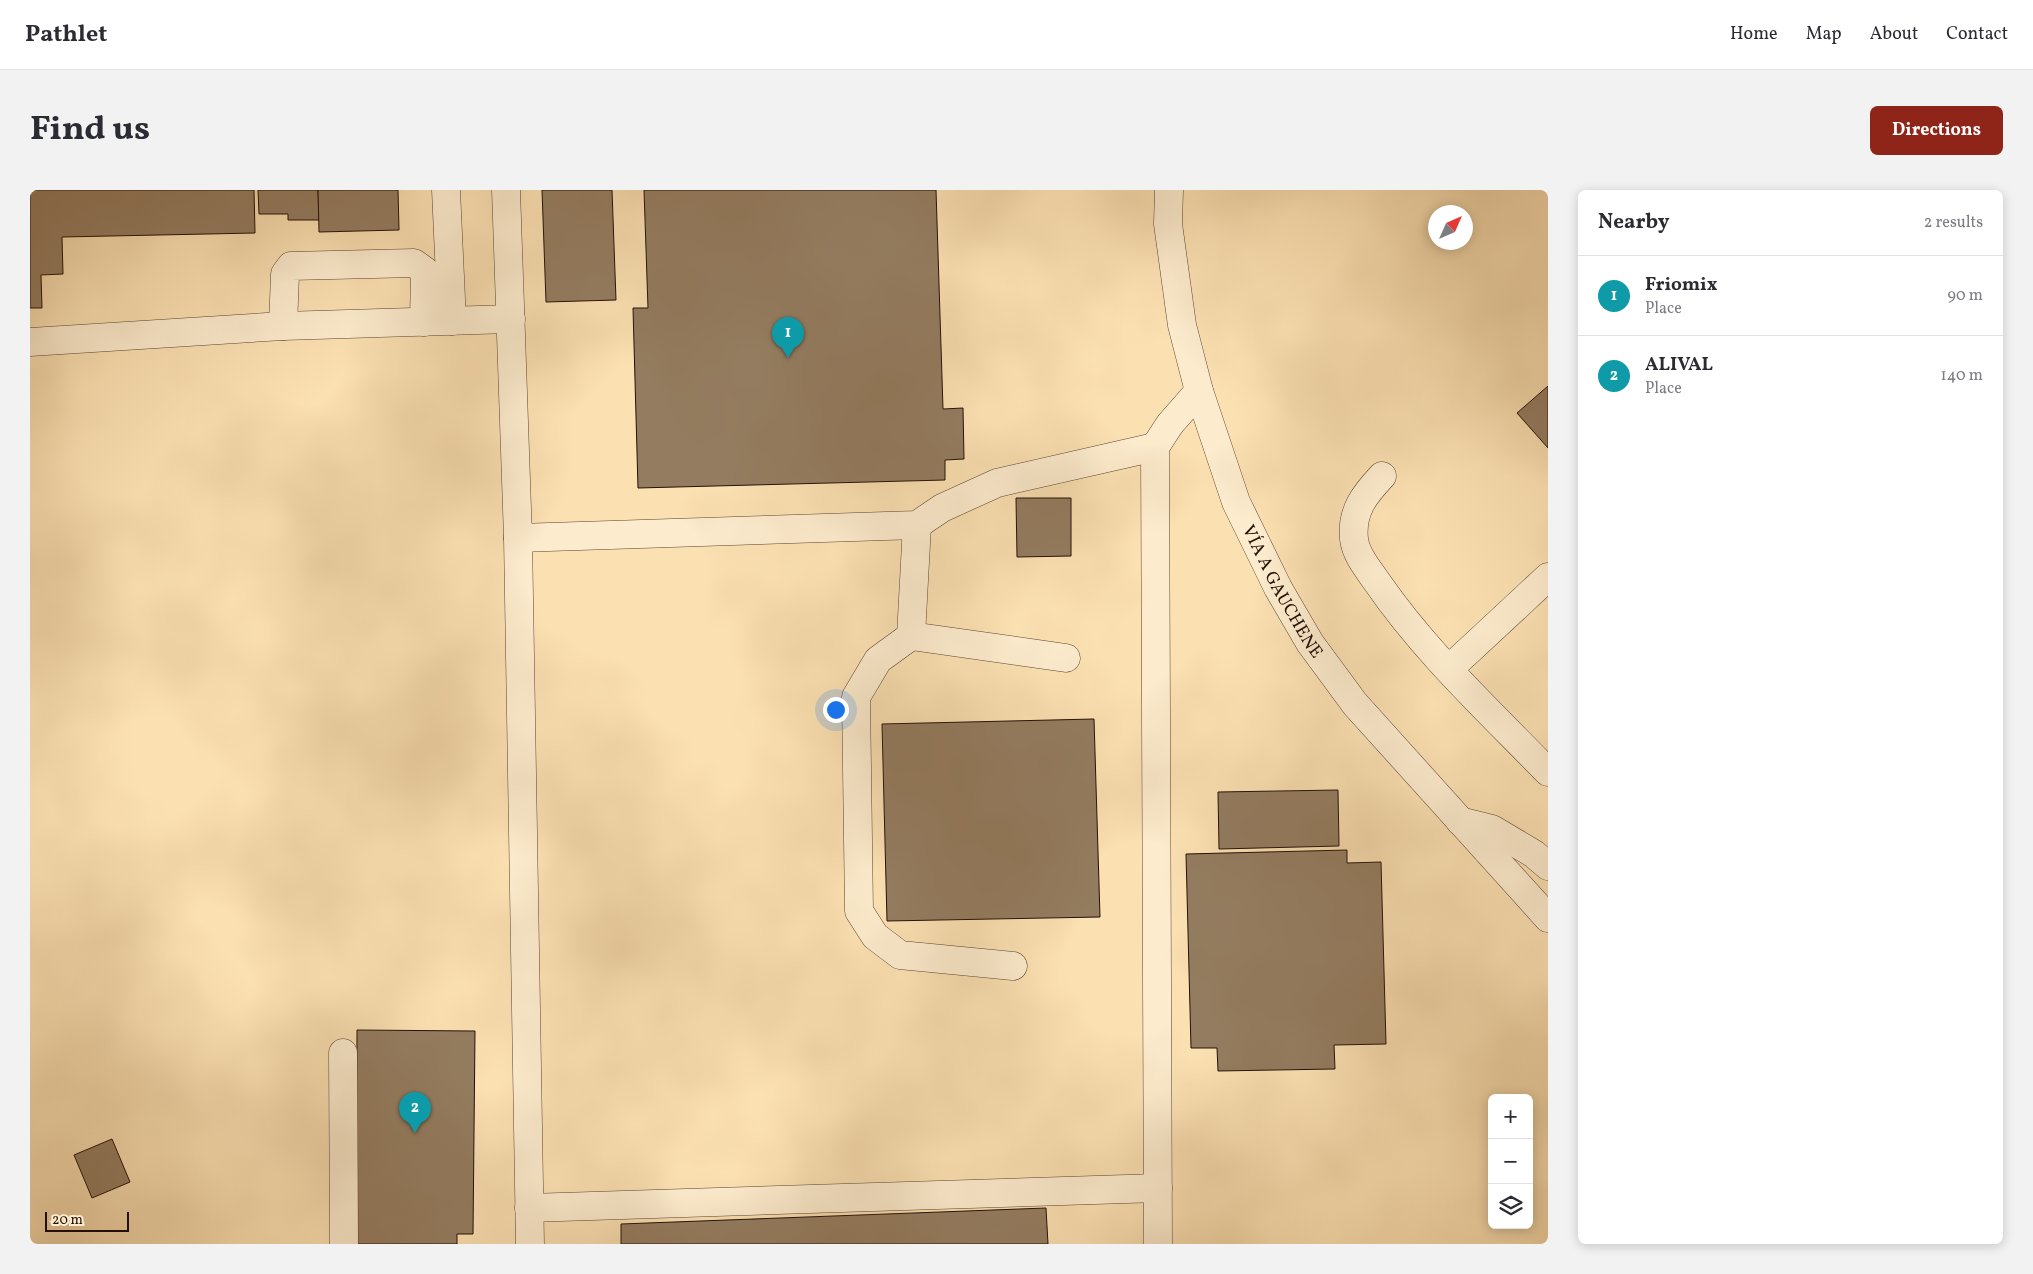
<!DOCTYPE html>
<meta charset="utf-8">
<style>
:root{--surface:#fff;--page:#f2f2f3;--text:#2b2b33;--muted:#7c7c81;--line:#e1e1e2;--accent:#8f2418}
body{margin:0;font-family:Vollkorn,serif;background:var(--page);color:var(--text)}
.controls{position:absolute;right:15px;bottom:15px;display:grid;overflow:hidden;border-radius:8px;box-shadow:0 2px 12px #0003}
.controls button{width:45px;height:45px;display:grid;place-items:center;padding:0;border:0;border-bottom:1px solid var(--line);background:var(--surface);color:var(--text);font:25px sans-serif}
.compass{position:absolute;left:1398px;top:15px;width:45px;height:45px;border-radius:50%;background:var(--surface);box-shadow:0 2px 12px #0003;rotate:45deg}
.scale{position:absolute;left:15px;bottom:12px;width:84px;box-sizing:border-box;padding-left:5px;border:2px solid #241008;border-top:0;font-size:14px;line-height:18px;white-space:nowrap;color:#241008;-webkit-text-stroke:4px #fcebcd;paint-order:stroke}
.you{position:absolute;left:805px;top:519px;width:18px;height:18px;margin:-12px;border:4px solid #fff;border-radius:50%;background:#1a73e8;box-shadow:0 0 0 8px #1a73e833}
.badge{display:grid;place-items:center;width:32px;height:32px;border-radius:50%;background:var(--accent);color:#fff;font-size:16px;font-weight:700}
.pin{position:absolute;translate:-50% -41px;filter:drop-shadow(0 1px 2px #0008)}
.pin::after{content:'';position:absolute;top:26px;width:18px;height:15px;background:inherit;clip-path:polygon(0 0,100% 0,50% 100%)}
.list{margin:0;padding:0;list-style:none}
h2{display:flex;justify-content:space-between;align-items:center;height:65px;margin:0;padding:0 20px;font-size:21px}
h2 small{font-size:16px;font-weight:400;color:var(--muted)}
.list li{display:grid;grid-template-columns:32px 1fr auto;gap:15px;align-items:center;box-sizing:border-box;height:80px;padding:0 20px;border-top:1px solid var(--line)}
.list b{display:block;font-size:19px;white-space:nowrap}
.list p{margin:0;font-size:16px;white-space:nowrap;color:var(--muted)}
.list em{font-size:16px;font-style:normal;color:var(--muted)}
.icon{flex:none;width:28px;height:28px;fill:none;stroke:currentColor;stroke-width:2;stroke-linecap:round;stroke-linejoin:round}
.map{position:relative;flex:none;width:1518px;height:1054px;overflow:hidden;border-radius:8px}
header{display:flex;align-items:center;gap:30px;box-sizing:border-box;height:70px;padding:0 25px;background:var(--surface);border-bottom:1px solid var(--line)}
header strong{font-size:24px}
nav{display:flex;gap:28px;margin-inline-start:auto;font-size:18px}
.intro{display:flex;align-items:center;justify-content:space-between;box-sizing:border-box;height:120px;padding:0 30px}
h1{margin:0;font-size:35px}
.button{padding:12px 22px;border-radius:8px;background:var(--accent);color:#fff;font-size:18px;font-weight:700}
main{display:flex;gap:30px;padding:0 30px}
aside{flex:1;background:var(--surface);border-radius:8px;box-shadow:0 2px 12px #0003}
.map>svg:first-child{display:block}
</style>
<header>
<strong>Pathlet</strong>
<nav><a>Home</a><a>Map</a><a>About</a><a>Contact</a></nav>
</header>
<div class="intro"><h1>Find us</h1><a class="button">Directions</a></div>
<main>
<div class="map">
<svg width="1518" height="1054" viewBox="0 0 1518 1054">
<rect width="100%" height="100%" fill="#fbe0b2"/>
<filter id="stains"><feTurbulence type="fractalNoise" baseFrequency=".004" numOctaves="4"/><feColorMatrix values="0 0 0 0 .2 0 0 0 0 .09 0 0 0 0 .02 0 0 0 .5 -.17"/></filter>
<radialGradient id="worn" r=".72"><stop offset=".6" stop-color="#630" stop-opacity="0"/><stop offset="1" stop-color="#630" stop-opacity=".3"/></radialGradient>
<!-- building -->
<g fill="#947c60" stroke="#241008">
<polygon points="0,0 224,0 225,43 32,47 33,84 11,85 12,118 0,118"/>
<polygon points="228,0 288,0 289,30 258,30 258,24 229,24"/>
<polygon points="288,0 368,0 369,40 289,42"/>
<polygon points="512,0 582,0 586,110 516,112"/>
<polygon points="614,0 906,0 913,219 933,218 934,269 915,270 915,290 608,298 603,118 618,118"/>
<polygon points="1518,196 1518,258 1487,223"/>
<polygon points="986,308 1041,308 1041,366 987,367"/>
<polygon points="1064,529 1070,727 857,731 852,534"/>
<polygon points="1308,600 1309,656 1189,659 1188,602"/>
<polygon points="1317,660 1317,673 1351,672 1356,854 1304,855 1305,879 1188,881 1187,858 1161,858 1156,664"/>
<polygon points="327,840 445,841 443,1044 427,1044 427,1054 326,1054"/>
<polygon points="82,949 100,992 62,1008 44,965"/>
<polygon points="1016,1018 1018,1054 591,1054 591,1034"/>
</g>
<g fill="none" stroke-linecap="round" stroke-linejoin="round">
<!-- minor casing -->
<g stroke="#5a4432" stroke-width="29">
<g id="minor">
<polyline points="416,0 422,131"/>
<polyline points="476,0 488,348 500,1054"/>
<path id="s1" d="M1139,0L1138,34L1152,135L1169,201L1206,312L1248,398L1280,453L1325,514L1518,728"/>
<polyline points="253,136 255,84 261,76 384,73 395,81 394,132"/>
<polyline points="0,152 253,136 481,129"/>
<path d="M1352,286C1335,304 1321,321 1324,349C1326,365 1338,379 1347,392C1395,462 1459,521 1518,582"/>
<polyline points="887,335 881,446 848,470 826,507 829,721 845,746 870,765 983,776"/>
<polyline points="488,348 887,335 912,318 967,293 1125,257"/>
<polyline points="881,446 1036,468"/>
<polyline points="1419,479 1518,387"/>
<polyline points="1430,631 1462,639 1504,664 1518,676"/>
<polyline points="313,863 314,1054"/>
<polyline points="499,1018 1128,998"/>
<polyline points="1128,1054 1125,257 1140,234 1169,201"/>
</g>
</g>
<!-- minor -->
<use href="#minor" stroke="#fcebcd" stroke-width="28"/>
</g>
<g text-anchor="middle" stroke-width="4" stroke-linejoin="round" paint-order="stroke">
<!-- street labels -->
<g font-size="18" fill="#241008" stroke="#fcebcd">
<text dy="6" stroke="none"><textPath href="#s1" startOffset="422">VÍA A GAUCHENE</textPath></text>
</g>
</g>
<rect width="100%" height="100%" filter="url(#stains)"/>
<rect width="100%" height="100%" fill="url(#worn)"/>
</svg>
<div class="controls">
<button>+</button>
<button>−</button>
<button><svg class="icon" aria-label="layers" viewBox="0 0 24 24"><path d="M12 4l9 5-9 5-9-5zM3 14l9 5 9-5"/></svg></button>
</div>
<svg class="compass" viewBox="-18 -18 36 36"><path d="M0-13l5 13h-10z" fill="#e53935"/><path d="M0 13l5-13h-10z" fill="#7c7c81"/></svg>
<div class="scale">20 m</div>
<div class="you"></div>
<div class="pin badge" style="left:758px;top:168px;background:#0f9aa8">1</div>
<div class="pin badge" style="left:385px;top:943px;background:#0f9aa8">2</div>
</div>
<aside>
<h2>Nearby<small>2 results</small></h2>
<ul class="list">
<li><span class="badge" style="background:#0f9aa8">1</span><div><b>Friomix</b><p>Place</p></div><em>90 m</em></li>
<li><span class="badge" style="background:#0f9aa8">2</span><div><b>ALIVAL</b><p>Place</p></div><em>140 m</em></li>
</ul>
</aside>
</main>
